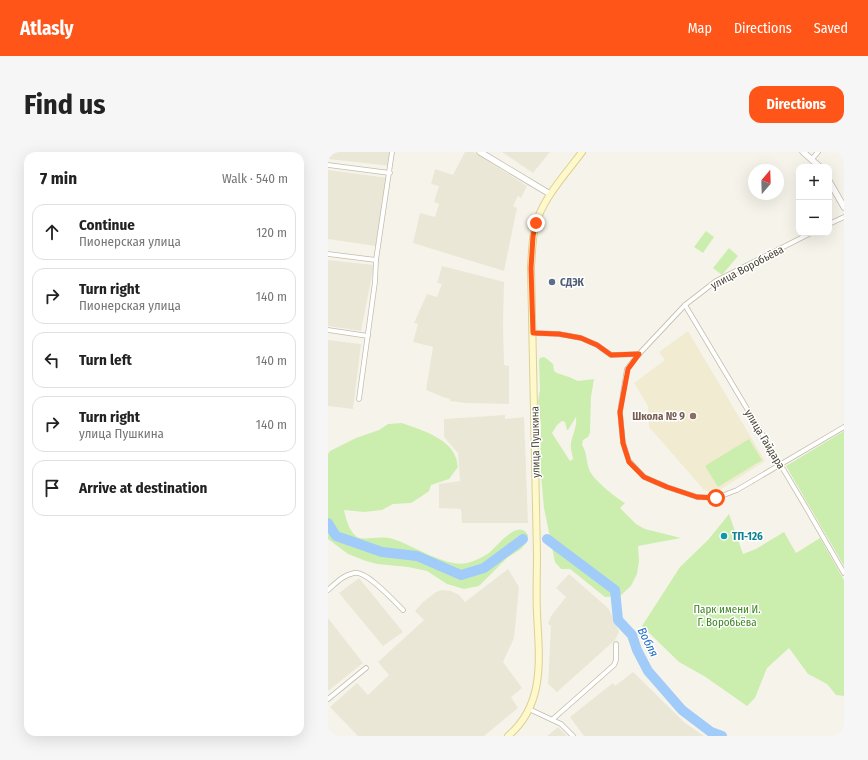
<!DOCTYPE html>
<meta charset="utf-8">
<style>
:root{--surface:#fff;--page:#f6f6f6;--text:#222;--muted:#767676;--line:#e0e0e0;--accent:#ff5518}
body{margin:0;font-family:"Fira Sans Condensed",sans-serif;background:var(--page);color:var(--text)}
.controls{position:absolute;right:12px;top:12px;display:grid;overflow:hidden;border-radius:8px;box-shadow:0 4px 16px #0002}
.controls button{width:36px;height:36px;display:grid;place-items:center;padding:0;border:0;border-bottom:1px solid var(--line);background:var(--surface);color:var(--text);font:20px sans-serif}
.compass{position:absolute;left:420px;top:12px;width:36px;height:36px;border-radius:50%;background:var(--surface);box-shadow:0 4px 16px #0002;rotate:19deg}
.stop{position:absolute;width:12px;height:12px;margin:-9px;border:3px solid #ff5518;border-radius:50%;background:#fff}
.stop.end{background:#ff5518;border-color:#fff;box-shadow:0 1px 4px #0008}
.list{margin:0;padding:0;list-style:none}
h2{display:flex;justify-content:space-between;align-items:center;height:52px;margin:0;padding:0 16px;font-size:17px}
h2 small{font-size:13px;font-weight:400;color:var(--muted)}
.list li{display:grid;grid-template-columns:26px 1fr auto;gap:12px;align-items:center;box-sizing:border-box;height:56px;margin:0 8px 8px;padding:0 8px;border:1px solid var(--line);border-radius:12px}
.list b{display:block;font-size:15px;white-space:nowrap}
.list p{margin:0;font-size:13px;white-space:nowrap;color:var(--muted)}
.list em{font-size:13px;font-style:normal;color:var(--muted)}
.icon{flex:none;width:22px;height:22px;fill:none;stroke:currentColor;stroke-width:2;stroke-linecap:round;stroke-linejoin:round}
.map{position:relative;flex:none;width:516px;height:584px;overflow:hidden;border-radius:12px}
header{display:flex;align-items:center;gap:24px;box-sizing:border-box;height:56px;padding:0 20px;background:var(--accent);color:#fff}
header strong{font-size:19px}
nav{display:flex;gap:22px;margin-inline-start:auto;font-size:14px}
.intro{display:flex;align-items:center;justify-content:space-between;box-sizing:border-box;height:96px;padding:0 24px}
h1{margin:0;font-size:28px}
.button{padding:10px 18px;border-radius:12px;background:var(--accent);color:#fff;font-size:14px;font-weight:700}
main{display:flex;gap:24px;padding:0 24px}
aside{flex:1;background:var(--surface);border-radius:12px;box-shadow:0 4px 16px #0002}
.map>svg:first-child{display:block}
</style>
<header>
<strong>Atlasly</strong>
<nav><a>Map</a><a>Directions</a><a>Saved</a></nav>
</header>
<div class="intro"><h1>Find us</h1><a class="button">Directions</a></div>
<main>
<aside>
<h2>7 min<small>Walk · 540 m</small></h2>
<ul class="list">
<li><svg class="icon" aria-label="ahead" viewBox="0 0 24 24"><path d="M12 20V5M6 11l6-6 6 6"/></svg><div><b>Continue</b><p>Пионерская улица</p></div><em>120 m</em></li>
<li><svg class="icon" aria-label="right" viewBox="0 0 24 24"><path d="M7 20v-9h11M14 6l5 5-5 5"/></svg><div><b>Turn right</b><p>Пионерская улица</p></div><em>140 m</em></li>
<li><svg class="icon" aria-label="left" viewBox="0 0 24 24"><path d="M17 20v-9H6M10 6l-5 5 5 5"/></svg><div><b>Turn left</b></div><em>140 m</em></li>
<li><svg class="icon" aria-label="right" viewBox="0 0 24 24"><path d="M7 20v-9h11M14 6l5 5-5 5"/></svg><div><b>Turn right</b><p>улица Пушкина</p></div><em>140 m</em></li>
<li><svg class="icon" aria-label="arrive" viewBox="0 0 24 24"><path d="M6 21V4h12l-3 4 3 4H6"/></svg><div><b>Arrive at destination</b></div></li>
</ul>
</aside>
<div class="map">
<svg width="516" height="584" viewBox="0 0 516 584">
<rect width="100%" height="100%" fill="#f6f4ea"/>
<!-- residential -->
<g fill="#ebe7d7">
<polygon points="0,0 66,0 64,14 0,7"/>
<polygon points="137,0 146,0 199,34 193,46 190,44 185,54 189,56 176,119 85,91 92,61 107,65 111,52 106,50 111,34 103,32 107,17 125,23"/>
<polygon points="174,0 222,0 205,21"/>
<polygon points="0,18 60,26 48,94 0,87"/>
<polygon points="0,108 46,113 33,179 0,174"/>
<polygon points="114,114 176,130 175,173 176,213 181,214 181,252 138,251 122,249 122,247 115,245 98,238 105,195 85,190 90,172 86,171 99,142 109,145 114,132 109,131"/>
<polygon points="0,188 33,192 25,257 0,254"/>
<polygon points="177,263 177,267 196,265 200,371 134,371 133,357 111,356 111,332 132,329 130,301 116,285 116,267"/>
<polygon points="180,417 191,435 186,486 175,510 194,536 183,545 190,556 156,584 30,584 2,555 29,531 40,543 61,523 50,510 96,468 87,459 95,450 108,440 114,438 123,439 131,443 137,450"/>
<polygon points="241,422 281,457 291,480 287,488 229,540 220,532 223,474 220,472 223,464 238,445 228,436"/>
<polygon points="31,426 75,480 55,494 11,441"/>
<polygon points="0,466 35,511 0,539"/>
<polygon points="305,520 357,571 376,584 256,584 242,565 285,531 287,534"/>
<polygon points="230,575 239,584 219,584"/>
</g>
<!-- education -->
<polygon fill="#f1ebd2" points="360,179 437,309 387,341 376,338 321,275 320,254 306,231 337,208 331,200"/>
<!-- green -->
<g fill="#cbeeaf" fill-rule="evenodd">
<polygon points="378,79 386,85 375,101 366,95"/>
<polygon points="401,96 410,104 394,123 385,116"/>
<path d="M216,205L219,207L225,212L226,219L229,221L241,225L250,229L266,227L263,245L262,281L260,285L255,288L254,293C259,300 258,309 261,317C264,327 287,345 297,351L292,356L308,372L317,377L353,386L310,394L311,409L309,422L303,434L292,444L277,445L242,417H233L227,410L216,356L212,313L213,274L210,249L212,238L211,208L212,206ZM248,265C249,275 245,281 243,291C242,296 244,301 245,307L242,309L224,281L229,273L234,269L237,270L239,278H240Z"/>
<path d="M74,271C91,277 122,286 128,306C129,308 129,312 130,315L121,327L103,333L101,339L94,344L83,351L65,352L54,358L36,360L16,358C18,367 21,379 29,385C36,389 53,383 65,387C85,393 119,416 139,411C147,409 155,405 161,401C170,394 190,366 200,383L198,391L193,397L179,406L151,434L136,437L119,432L99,419L80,415L49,412L38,409L20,402L0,387V302L2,299L28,286L51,278L60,272Z"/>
<polygon points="516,279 516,414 458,314"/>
<polygon points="421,287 434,308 390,335 377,314"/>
<polygon points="401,362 415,402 428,397 456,380 468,401 492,386 516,428 516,544 508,543 499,532 480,522 461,496 439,516 427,546 419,554 376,524 351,510 314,474 352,415 380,388"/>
</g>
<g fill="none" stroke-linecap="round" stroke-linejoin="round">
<!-- river -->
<g stroke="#a1cbf8" stroke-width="10">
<polyline points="0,371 8,384 54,400 89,404 133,423 156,416 195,387"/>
<polyline points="219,387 287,438 290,468 304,483 309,498 320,519 354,558 383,580 394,584"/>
</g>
<!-- minor casing -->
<g stroke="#c3bdab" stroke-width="5.5">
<g id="minor">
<polyline points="484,7 490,0"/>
<polyline points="0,13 62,21"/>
<polyline points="501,72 516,65"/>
<polyline points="483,81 388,129 357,153 311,202 299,217 292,260 295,291 301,309 316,325 339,335 369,345 388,346 409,338 516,275"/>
<polyline points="0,102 48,108"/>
<polyline points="357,153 476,352 516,421"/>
<polyline points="0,178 40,184"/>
<polyline points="205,181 231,182 253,186 269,193 283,203 311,202"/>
<polyline points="31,247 47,130 48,108 64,0"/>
<path d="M0,438C8,431 15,423 26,421C38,418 66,449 75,458"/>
<polyline points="0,547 38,516"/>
<polyline points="201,557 233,572 245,584"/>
<polyline points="225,567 286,513 288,508 288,492"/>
</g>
</g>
<!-- tertiary casing -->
<g stroke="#c3bdab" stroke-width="7">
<g id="tertiary">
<polyline points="152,0 222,42"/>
<polyline points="475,0 492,15"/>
<polyline points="501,29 516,55"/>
</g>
</g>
<!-- secondary casing -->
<g stroke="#dbd095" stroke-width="8">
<path id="secondary" d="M180,584C218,552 211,505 209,461C208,442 209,422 209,403L203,115C204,102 204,88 207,75C214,47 237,23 254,0"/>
</g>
<!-- minor -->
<use href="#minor" stroke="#fff" stroke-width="4"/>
<!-- tertiary -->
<use href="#tertiary" stroke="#fff" stroke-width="5.5"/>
<!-- secondary -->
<use href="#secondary" stroke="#fff8cb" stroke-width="6"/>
</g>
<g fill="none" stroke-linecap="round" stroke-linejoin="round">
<!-- route -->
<polyline stroke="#ff5518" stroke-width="5" points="208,71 205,84 203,116 205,181 231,182 253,186 269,193 283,203 311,202 300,217 292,260 295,291 301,310 316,325 339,335 369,345 388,346"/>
</g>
<!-- markers -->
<circle fill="#5c6f8a" stroke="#fff" stroke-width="1.5" cx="224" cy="130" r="4"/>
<circle fill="#8d6e63" stroke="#fff" stroke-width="1.5" cx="365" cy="264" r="4"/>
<circle fill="#0f9aa8" stroke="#fff" stroke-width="1.5" cx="396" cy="384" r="4"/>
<g text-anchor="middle" stroke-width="3" stroke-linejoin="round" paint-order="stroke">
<!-- street labels -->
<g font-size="11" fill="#4b4637" stroke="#fff">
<text transform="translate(419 115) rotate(-28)" y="4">улица Воробьёва</text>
<text transform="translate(437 287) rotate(59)" y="4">улица Гайдара</text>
<text transform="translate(207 290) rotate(-91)" y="4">улица Пушкина</text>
</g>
<!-- service labels -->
<g font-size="11" font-weight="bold" fill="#4e5e75" stroke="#fff" text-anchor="start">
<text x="232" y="134">СДЭК</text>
</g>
<!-- education labels -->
<g font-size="11" font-weight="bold" fill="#785e54" stroke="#fff" text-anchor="end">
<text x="357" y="268">Школа № 9</text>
</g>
<!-- culture labels -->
<g font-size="11" font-weight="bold" fill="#0d838f" stroke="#fff" text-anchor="start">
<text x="404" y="388">ТП-126</text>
</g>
<!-- park labels -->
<g font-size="11" fill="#3d8423" stroke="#fff">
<text x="399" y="461">Парк имени И.<tspan x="399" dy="13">Г. Воробьёва</tspan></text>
</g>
<!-- water labels -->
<g font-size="12" font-style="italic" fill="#236ec4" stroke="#fff">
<text transform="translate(320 490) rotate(63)" y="4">Вобля</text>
</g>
</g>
</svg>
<div class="controls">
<button>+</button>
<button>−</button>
</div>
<svg class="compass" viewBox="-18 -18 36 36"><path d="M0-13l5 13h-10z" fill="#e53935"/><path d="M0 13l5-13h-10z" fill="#767676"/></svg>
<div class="stop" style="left:388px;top:346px"></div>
<div class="stop end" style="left:208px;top:71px"></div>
</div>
</main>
